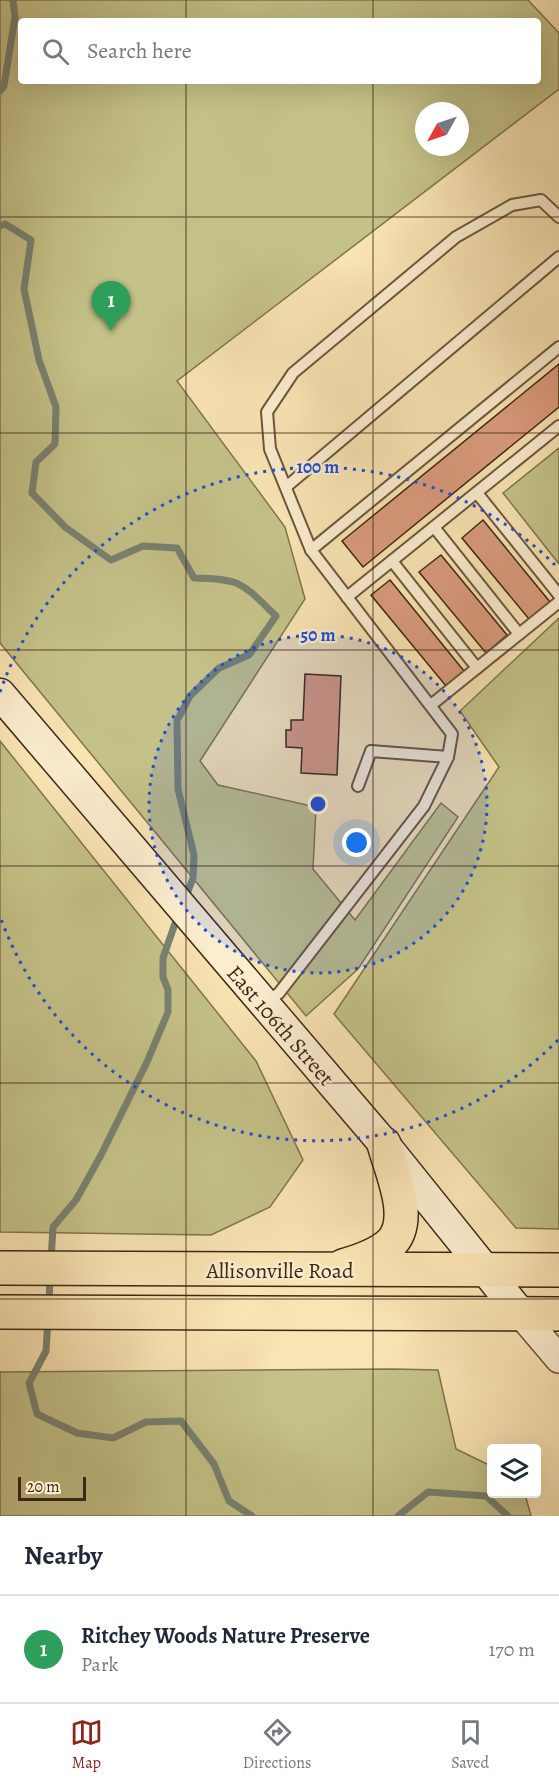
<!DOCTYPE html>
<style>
:root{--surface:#fff;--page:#f6f6f7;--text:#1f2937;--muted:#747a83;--line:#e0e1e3;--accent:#8f2418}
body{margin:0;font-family:Alegreya,serif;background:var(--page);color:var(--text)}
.controls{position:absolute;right:18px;bottom:18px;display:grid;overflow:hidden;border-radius:6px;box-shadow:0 6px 24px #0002}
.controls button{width:54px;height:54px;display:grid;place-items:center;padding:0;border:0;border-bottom:2px solid var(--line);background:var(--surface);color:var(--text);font:30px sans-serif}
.compass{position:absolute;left:415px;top:102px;width:54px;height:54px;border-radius:50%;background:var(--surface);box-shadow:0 6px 24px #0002;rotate:230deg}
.scale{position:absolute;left:18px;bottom:15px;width:68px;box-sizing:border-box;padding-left:6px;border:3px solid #3e2716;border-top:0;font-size:16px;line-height:21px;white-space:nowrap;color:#3e2716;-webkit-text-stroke:4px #fbedce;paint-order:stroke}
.you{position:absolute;left:357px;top:843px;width:21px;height:21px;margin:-15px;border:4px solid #fff;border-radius:50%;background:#1a73e8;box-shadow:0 0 0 9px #1a73e833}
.badge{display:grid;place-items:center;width:39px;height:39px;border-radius:50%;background:var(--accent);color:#fff;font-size:20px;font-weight:700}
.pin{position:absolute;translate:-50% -50px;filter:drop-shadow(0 2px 3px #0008)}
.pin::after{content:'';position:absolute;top:32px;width:21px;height:18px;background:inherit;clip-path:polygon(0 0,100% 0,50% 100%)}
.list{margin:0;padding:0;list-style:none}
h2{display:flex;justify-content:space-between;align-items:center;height:78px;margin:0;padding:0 24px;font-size:26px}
h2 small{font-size:20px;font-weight:400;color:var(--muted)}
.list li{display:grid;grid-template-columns:39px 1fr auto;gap:18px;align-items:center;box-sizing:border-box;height:108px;padding:0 24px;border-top:2px solid var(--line)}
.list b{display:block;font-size:22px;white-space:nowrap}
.list p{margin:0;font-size:20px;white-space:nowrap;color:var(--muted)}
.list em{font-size:20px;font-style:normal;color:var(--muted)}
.icon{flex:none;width:33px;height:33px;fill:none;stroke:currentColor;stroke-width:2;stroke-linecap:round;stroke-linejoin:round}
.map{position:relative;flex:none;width:559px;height:1516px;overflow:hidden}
.search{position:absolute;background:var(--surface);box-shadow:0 6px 24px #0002;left:18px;right:18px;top:18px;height:66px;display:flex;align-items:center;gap:15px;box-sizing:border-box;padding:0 21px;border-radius:6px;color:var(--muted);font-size:22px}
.sheet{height:186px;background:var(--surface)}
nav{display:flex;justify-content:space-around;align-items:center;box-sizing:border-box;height:84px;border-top:2px solid var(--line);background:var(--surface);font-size:16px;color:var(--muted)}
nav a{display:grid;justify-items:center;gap:3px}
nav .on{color:var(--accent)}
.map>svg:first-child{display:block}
</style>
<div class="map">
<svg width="559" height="1516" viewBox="0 0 559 1516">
<rect width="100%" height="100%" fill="#f9e4b3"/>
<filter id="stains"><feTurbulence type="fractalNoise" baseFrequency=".00333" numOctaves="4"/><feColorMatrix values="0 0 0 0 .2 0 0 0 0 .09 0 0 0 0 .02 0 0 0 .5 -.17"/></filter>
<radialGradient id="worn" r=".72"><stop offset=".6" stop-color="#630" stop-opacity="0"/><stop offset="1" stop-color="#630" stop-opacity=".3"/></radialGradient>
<!-- green -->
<g fill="#c4c288" stroke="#81744f" stroke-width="1.5" fill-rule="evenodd">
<path d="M0,0H528L559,33V89L177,381L285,527L305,599L200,761L218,785L316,807L313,869L355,920L441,803L458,817L358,969L306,1016L0,643ZM21,21H538V81H21ZM424,111H460V147H424Z"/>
<polygon points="559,448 559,564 503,493"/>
<polygon points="559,618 559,1229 516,1228 334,1014 499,767 460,711"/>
<polygon points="0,741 256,1061 303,1160 270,1207 211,1235 0,1232"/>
<polygon points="392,1369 438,1370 456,1449 491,1466 492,1494 525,1494 531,1516 0,1516 0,1372"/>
</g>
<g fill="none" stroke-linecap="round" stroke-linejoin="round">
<!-- stream -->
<g stroke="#788271" stroke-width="7">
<polyline points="0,91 4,86 15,17 13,0"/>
<path d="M0,226L5,224L31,240L24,289L39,360L56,407L55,444L36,462L32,493L65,527L111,560L143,546L177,548L194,578C242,579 242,583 276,616L249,655L219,668L190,696L177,721L178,789L194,855L193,878L185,899"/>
<polyline points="51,1260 53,1227 76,1200 100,1157 147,1062 168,1012 168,990 163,977 163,958 178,915"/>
<polyline points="49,1302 50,1277"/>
<polyline points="48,1319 46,1351 29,1383 37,1414 77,1433 113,1438 146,1422 181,1421 214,1464 229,1501 252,1516"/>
<polyline points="398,1516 428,1492 486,1496 508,1516"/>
</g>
</g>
<!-- building -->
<g fill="#da9b7d" stroke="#3e2716" stroke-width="1.5">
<polygon points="559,364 559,407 363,567 342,541"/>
<polygon points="483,520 550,602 529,619 462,538"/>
<polygon points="441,555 507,635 486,653 419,572"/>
<polygon points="390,580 464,671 446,686 371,595"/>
<polygon points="305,674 341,676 337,775 301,773 302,748 286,747 286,730 291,730 291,720 303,720"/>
</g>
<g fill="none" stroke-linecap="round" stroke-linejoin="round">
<!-- service casing -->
<g stroke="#6d563d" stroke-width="14">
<g id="service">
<polyline points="286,487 559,257"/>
<polyline points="477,493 559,595"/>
<polyline points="434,527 519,634"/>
<polyline points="311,550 559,347"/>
<polyline points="392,561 477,668"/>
<polyline points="347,597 559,426"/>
<polyline points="431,705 559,602"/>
<polyline points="358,786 371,751 448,757"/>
<polyline points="266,1003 279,993 424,806 448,757 452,734 311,550 270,449 267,412 293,373 456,237 512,205 541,200 559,217"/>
</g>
</g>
<!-- tertiary casing -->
<g stroke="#6d563d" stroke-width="30">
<polyline id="tertiary" points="520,1313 559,1359"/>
</g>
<!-- secondary casing -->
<g stroke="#3e2716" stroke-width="33">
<polyline id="secondary" points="0,694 384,1144 520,1313"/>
</g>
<!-- primary casing -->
<g stroke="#3e2716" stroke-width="36">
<g id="primary">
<path d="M343,1266C359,1261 378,1255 390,1244C415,1221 391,1171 384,1144"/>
<polyline points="0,1268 559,1270"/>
<polyline points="0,1312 559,1314"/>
</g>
</g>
<!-- service -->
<use href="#service" stroke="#fbedce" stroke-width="10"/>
<!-- tertiary -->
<use href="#tertiary" stroke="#fbedce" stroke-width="27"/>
<!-- secondary -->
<use href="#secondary" stroke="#fbedce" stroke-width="30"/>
<!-- primary -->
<use href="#primary" stroke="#f9e4b3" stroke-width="33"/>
</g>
<!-- grid -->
<path fill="none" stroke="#3e2716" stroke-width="1.5" stroke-opacity="0.55" d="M186,0V21M373,0V21M186,81V1516M373,81V1516M0,217H559M0,433H559M0,650H559M0,866H559M0,1083H559M0,1299H559"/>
<!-- distance rings -->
<circle cx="318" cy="804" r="169" fill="#1d4ed8" fill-opacity=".12"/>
<g fill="none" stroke="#1d4ed8" stroke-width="3" stroke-dasharray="3 6">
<circle cx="318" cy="804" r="169"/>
<path d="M558 1040A337 337 0 0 1 0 916M0 692A337 337 0 0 1 558 568"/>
</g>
<g text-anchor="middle" stroke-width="4.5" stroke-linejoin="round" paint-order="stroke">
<!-- street labels -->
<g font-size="22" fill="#3e2716" stroke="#fbedce">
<text transform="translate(281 1025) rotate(49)" y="8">East 106th Street</text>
<text x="280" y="1278">Allisonville Road</text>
</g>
</g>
<circle cx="318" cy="804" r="9" fill="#1d4ed8" stroke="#fbedce" stroke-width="3"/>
<g font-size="18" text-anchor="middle" font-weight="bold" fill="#1d4ed8" stroke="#fbedce" stroke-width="4.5" stroke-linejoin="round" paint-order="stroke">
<text x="318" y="473">100 m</text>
<text x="318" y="641">50 m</text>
</g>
<rect width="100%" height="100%" filter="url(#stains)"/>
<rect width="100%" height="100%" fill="url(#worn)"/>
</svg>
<div class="controls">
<button><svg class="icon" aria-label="layers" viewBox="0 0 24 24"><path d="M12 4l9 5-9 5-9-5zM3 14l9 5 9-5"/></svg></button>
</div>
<svg class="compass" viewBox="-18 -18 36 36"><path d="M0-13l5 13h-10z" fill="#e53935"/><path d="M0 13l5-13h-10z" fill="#747a83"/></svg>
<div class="scale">20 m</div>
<div class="you"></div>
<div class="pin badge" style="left:111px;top:331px;background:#2e9e5b">1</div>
<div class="search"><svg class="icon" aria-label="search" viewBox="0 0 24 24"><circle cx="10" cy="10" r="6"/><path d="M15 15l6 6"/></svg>Search here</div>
</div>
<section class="sheet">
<h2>Nearby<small></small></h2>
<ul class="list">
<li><span class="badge" style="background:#2e9e5b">1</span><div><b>Ritchey Woods Nature Preserve</b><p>Park</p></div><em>170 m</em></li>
</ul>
</section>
<nav>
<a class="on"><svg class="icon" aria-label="map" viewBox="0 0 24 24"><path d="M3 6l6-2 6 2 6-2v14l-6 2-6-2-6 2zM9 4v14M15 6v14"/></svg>Map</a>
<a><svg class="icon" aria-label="directions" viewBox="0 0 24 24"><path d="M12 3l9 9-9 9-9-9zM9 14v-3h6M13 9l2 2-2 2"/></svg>Directions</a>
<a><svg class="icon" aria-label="saved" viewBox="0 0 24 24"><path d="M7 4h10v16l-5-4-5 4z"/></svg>Saved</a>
</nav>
